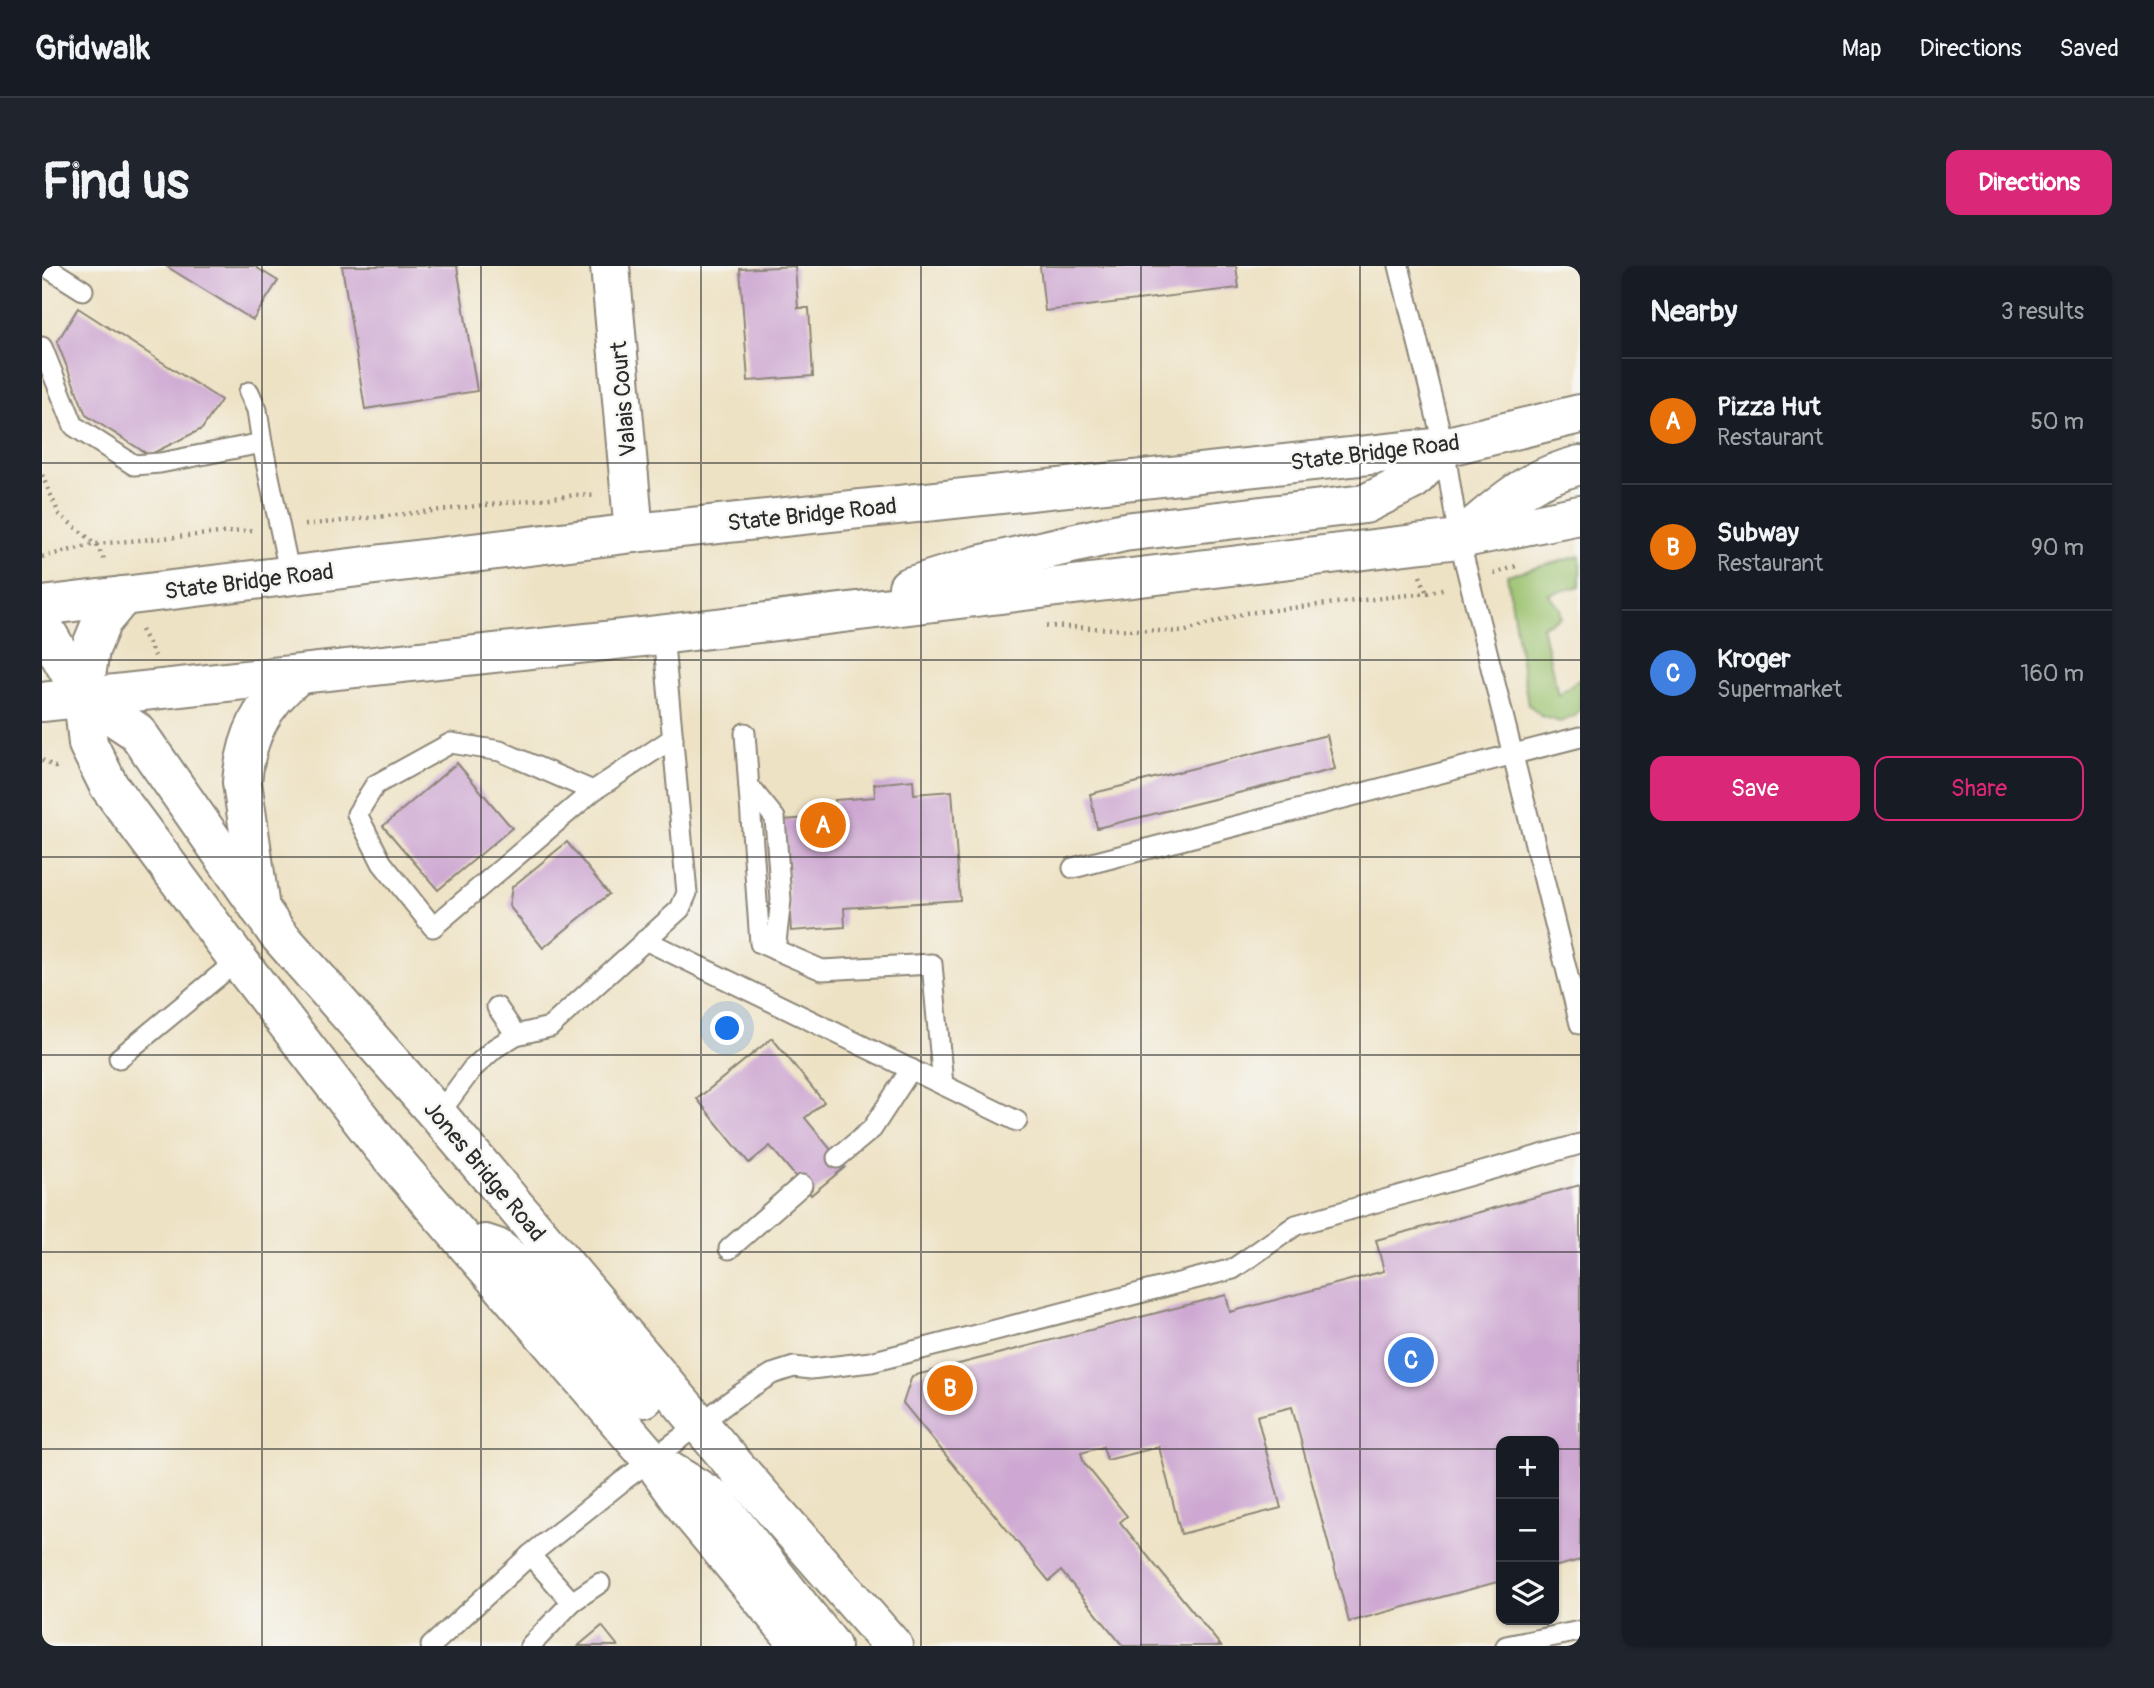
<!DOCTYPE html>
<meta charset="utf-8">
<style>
:root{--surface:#171b24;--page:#20242c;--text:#f1f3f6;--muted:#9ea1a6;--line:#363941;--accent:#db2777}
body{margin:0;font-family:Pangolin,sans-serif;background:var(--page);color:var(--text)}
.controls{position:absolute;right:21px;bottom:21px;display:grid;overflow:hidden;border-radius:14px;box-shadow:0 2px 5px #0004}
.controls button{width:63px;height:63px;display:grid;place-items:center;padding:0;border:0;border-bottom:2px solid var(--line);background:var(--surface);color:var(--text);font:35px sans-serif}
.you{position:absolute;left:686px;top:763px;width:24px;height:24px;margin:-18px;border:5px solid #fff;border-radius:50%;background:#1a73e8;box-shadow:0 0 0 10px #1a73e833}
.badge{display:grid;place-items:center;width:46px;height:46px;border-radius:50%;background:var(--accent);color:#fff;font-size:23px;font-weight:700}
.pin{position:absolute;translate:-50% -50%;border:4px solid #fff;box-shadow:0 2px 7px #0006}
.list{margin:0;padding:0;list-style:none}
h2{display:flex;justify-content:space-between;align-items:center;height:91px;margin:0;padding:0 28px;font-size:30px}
h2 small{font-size:23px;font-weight:400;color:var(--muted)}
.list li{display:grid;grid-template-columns:46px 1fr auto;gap:21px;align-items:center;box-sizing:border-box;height:126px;padding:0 28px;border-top:2px solid var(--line)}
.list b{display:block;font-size:26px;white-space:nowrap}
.list p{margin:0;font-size:23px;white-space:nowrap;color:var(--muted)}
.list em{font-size:23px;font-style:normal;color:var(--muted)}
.actions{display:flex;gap:14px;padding:21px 28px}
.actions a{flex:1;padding:16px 0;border:2px solid var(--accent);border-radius:14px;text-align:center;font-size:24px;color:var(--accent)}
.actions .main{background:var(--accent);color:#fff}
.icon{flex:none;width:38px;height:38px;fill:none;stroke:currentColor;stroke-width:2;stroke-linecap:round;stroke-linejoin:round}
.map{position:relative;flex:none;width:1538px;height:1380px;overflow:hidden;border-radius:14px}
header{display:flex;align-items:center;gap:42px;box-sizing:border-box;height:98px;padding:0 35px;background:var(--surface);border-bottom:2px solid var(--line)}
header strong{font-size:33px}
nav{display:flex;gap:38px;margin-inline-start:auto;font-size:24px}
.intro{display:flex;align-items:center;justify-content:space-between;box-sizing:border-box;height:168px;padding:0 42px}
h1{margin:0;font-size:49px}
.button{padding:18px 32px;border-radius:14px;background:var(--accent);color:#fff;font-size:24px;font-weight:700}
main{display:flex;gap:42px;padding:0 42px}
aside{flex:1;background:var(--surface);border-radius:14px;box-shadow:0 2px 5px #0004}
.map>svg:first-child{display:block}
</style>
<header>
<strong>Gridwalk</strong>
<nav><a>Map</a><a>Directions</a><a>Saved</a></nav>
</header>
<div class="intro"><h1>Find us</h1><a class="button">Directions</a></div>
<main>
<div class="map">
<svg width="1538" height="1380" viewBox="0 0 1538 1380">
<rect width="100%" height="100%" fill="#f6f6f2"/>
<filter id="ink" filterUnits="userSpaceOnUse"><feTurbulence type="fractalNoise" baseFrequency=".0143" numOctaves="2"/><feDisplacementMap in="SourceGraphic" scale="14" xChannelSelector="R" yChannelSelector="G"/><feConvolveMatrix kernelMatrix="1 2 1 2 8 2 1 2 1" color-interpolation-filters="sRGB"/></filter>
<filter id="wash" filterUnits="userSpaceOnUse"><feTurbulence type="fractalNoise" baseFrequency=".00686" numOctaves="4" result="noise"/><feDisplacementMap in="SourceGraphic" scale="28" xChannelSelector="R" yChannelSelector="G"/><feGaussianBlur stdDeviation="1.57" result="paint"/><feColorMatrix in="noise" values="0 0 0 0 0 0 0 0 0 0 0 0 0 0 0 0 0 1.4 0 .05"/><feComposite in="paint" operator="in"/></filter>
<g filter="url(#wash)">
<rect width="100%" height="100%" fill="#eee2c4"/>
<!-- green -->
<polygon fill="#9ac16c" stroke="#62764c" stroke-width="2" points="1538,290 1538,320 1507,328 1518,343 1519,351 1500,360 1516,429 1538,412 1538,443 1533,450 1518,456 1499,450 1486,438 1465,309"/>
<g id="blocks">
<!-- building -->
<g fill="#cea8d2">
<polygon points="124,0 212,0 236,15 211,54"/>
<polygon points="300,0 415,0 435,125 323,143"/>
<polygon points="753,0 756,42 767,42 771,110 706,115 698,3"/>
<polygon points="998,0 1194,0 1197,22 1003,45"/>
<polygon points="36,42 179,134 160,163 107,189 44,149 15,76"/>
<polygon points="1285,469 1293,503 1055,562 1048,528"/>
<polygon points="415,497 470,562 396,624 341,560"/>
<polygon points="871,514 872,528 910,525 918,634 802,642 803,661 749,665 741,554 794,550 793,534 833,531 832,518"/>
<polygon points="525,576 567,628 501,682 467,640 470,621"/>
<polygon points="730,772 782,836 763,852 803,901 769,929 728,880 707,897 655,833"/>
<polygon points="1538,919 1538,1294 1512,1301 1512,1175 1459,1175 1459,1315 1307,1356 1250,1141 1215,1150 1239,1242 1139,1268 1117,1181 1065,1194 1061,1181 1039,1187 1042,1197 1085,1250 1078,1256 1179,1380 1081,1380 1019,1305 1007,1315 861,1137 870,1110 1184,1029 1188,1046 1342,1005 1334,974"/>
<polygon points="560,1360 576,1380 536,1380"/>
</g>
</g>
</g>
<g filter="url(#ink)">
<use href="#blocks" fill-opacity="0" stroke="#8c8678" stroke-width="2"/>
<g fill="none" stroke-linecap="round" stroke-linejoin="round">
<!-- lane casing -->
<g stroke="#8c8678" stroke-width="23">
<g id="lane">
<polyline points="3,0 41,24"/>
<polyline points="1357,0 1402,181 1417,273 1538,758"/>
<polyline points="0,81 32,160 92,199 118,197 220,177 248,310"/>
<polyline points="207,126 215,144 220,177"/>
<polyline points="703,467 718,677 780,704 890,698 901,819"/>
<polyline points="707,520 733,552 739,634 733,684"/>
<polyline points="551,525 391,661 340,597 315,548 333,519 409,477 458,485 551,525 631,472"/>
<polyline points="1031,602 1538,471"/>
<polyline points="603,674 975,855"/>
<polyline points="455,741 474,769"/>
<polyline points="77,792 196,694"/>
<polyline points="396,849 430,803 453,782 474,769 508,761 638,643 645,627 621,368"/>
<polyline points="795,892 830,863 869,803"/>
<polyline points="687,983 760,919"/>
<polyline points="488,1289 530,1336 558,1317"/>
<polyline points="389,1380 488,1289 582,1214 695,1130 730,1108 752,1101 769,1103 829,1096 1191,1003 1254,959 1538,878"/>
<polyline points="488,1380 530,1336"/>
<polyline points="1464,1380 1538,1365"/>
</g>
</g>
<!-- street casing -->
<g stroke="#8c8678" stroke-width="42">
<polyline id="street" points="568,0 592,267"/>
</g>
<!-- secondary casing -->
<g stroke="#8c8678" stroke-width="42">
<g id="secondary">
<polyline points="0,358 41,430 46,478 67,520 196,694 338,878 611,1195 646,1244 759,1380"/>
<polyline points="41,430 95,466 235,667 396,849 688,1194 851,1380"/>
<polyline points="443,978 455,982 513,1030 602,1132"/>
<polyline points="627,1205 673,1233 789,1380"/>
</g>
</g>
<!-- highway casing -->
<g stroke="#8c8678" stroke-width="42">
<g id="highway">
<path d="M1422,269C1463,235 1484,213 1538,199"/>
<polyline points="866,321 937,299 1082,266 1323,238 1371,214 1402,181"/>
<polyline points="0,340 592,267 1402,181 1538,148"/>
<polyline points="41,430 48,384 60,355 81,330"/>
<polyline points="0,436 600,371 1364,279 1417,273 1538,249"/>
<path d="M218,643L200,516C204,470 220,437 256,409"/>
</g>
</g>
<!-- path -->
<g stroke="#8c8678" stroke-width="4.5" stroke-dasharray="2 5" stroke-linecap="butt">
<polyline points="0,209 17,248 54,278 64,297"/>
<polyline points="263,259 535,229 553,230"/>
<polyline points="0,291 54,278 212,264"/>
<polyline points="1452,308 1474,300"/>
<polyline points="1378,310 1385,327"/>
<polyline points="1004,360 1141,366 1204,347 1385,327 1404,322"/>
<polyline points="99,364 113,390"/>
<polyline points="0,494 13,501 18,498"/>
</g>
<!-- lane -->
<use href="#lane" stroke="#fff" stroke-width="19"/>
<!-- street -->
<use href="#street" stroke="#fff" stroke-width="38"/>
<!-- secondary -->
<use href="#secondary" stroke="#fff" stroke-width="38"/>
<!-- highway -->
<use href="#highway" stroke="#fff" stroke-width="38"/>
</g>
</g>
<!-- grid -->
<path fill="none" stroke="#2b2b2b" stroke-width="2" stroke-opacity="0.55" d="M220,0V1380M439,0V1380M659,0V1380M879,0V1380M1099,0V1380M1318,0V1380M0,197H1538M0,394H1538M0,591H1538M0,789H1538M0,986H1538M0,1183H1459M1512,1183H1538"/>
<g text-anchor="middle" stroke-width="5" stroke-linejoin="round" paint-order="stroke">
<!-- street labels -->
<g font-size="23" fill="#2b2b2b" stroke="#f6f6f2">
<text transform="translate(581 133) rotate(-95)" y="8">Valais Court</text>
<text transform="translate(1333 186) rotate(-7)" y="8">State Bridge Road</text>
<text transform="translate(770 248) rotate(-6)" y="8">State Bridge Road</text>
<text transform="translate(207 315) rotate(-7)" y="8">State Bridge Road</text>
<text transform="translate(443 905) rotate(50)" y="8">Jones Bridge Road</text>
</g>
</g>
</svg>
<div class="controls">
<button>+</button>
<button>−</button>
<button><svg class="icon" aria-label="layers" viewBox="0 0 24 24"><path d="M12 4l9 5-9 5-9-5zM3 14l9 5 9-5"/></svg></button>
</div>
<div class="you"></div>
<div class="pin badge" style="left:781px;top:559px;background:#e8710a">A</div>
<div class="pin badge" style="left:908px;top:1122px;background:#e8710a">B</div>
<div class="pin badge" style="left:1369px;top:1094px;background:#3f7fe0">C</div>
</div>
<aside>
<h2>Nearby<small>3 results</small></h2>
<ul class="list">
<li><span class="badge" style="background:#e8710a">A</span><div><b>Pizza Hut</b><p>Restaurant</p></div><em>50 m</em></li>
<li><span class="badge" style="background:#e8710a">B</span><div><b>Subway</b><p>Restaurant</p></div><em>90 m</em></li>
<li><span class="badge" style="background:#3f7fe0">C</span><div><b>Kroger</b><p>Supermarket</p></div><em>160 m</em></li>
</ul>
<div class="actions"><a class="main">Save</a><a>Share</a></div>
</aside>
</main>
